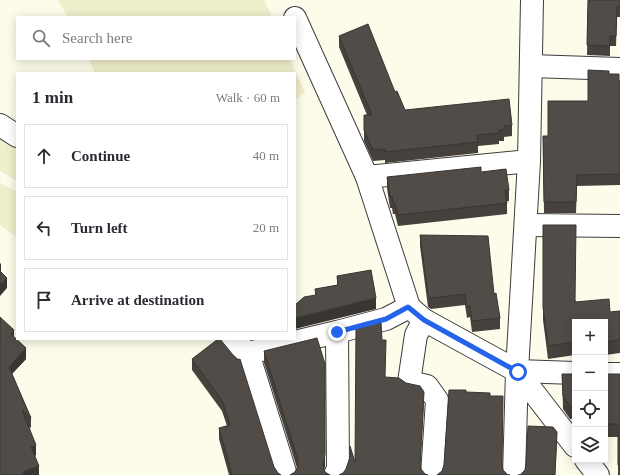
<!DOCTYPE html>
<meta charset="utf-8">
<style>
:root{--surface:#fff;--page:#f2f2f3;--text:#2b2b33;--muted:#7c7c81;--line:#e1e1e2}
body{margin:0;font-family:Georgia,serif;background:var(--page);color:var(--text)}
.controls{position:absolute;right:12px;bottom:12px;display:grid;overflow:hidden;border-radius:0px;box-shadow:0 2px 10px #0003}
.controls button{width:36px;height:36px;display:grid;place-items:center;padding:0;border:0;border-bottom:1px solid var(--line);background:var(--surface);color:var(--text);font:20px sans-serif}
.stop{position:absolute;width:12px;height:12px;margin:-9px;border:3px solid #2563eb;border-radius:50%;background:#fff}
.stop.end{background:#2563eb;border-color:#fff;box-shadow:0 1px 4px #0008}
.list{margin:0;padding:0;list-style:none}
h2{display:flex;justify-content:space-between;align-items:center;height:52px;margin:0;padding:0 16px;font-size:17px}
h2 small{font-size:13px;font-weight:400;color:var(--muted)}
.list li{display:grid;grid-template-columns:26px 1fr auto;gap:12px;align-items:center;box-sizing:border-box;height:64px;margin:0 8px 8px;padding:0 8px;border:1px solid var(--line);border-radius:0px}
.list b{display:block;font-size:15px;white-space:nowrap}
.list em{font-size:13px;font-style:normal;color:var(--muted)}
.icon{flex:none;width:22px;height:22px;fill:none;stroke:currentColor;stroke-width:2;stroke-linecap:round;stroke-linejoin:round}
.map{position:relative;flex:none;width:620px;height:475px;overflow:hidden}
.search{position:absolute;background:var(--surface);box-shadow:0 2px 10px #0003;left:16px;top:16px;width:280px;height:44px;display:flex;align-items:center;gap:10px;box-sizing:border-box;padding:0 14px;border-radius:0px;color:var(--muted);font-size:15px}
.panel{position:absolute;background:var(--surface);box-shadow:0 2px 10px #0003;left:16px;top:72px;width:280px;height:268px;border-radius:0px}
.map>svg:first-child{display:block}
</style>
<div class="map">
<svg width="620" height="475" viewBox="0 0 620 475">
<rect width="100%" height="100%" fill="#fdfbe9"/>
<!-- farmland -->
<g fill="#efefcc">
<polygon points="58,0 264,0 272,17 68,17"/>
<polygon points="89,59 290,59 305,92 295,100 295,73 95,73"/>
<polygon points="0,137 17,149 17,181 0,171"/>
<polygon points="0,183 17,192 17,238 0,225"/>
</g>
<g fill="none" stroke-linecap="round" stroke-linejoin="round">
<!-- minor casing -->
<g stroke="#3d3d3d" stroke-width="24">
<g id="minor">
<polyline points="295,18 367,177 409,307 424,320 517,371 575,446"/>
<polyline points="531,66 620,69"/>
<polyline points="0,125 17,136"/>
<polyline points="367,177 529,161"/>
<polyline points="526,225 620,226"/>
<polyline points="424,320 416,335 409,382 427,386 437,400 432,475"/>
<polyline points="232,339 248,353 337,332 386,319 409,307"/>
<polyline points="248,353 286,475"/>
<polyline points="517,371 575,373"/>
<polyline points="605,374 620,374"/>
<polyline points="586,460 598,475"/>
<polyline points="335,475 338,468 337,332"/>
<polyline points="514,475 517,371 529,161 532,0"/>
</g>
</g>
<!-- minor -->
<use href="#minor" stroke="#fff" stroke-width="22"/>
</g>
<!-- wall -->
<g fill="#46413d">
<polygon points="588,0 620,0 620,17 617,17 616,46 610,46 610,56 587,55"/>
<polygon points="339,36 395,92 405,110 512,125 512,136 504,137 504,141 499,141 499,144 478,146 478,153 385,163 385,160 373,161 364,141 364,115 367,115 339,47"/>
<polygon points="609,74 619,82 620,82 620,185 577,186 576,213 544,213 543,136 548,136 588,101"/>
<polygon points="481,172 509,190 509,201 507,201 507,214 398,226 395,214 393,214 392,208 390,208 387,188 387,177"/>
<polygon points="543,225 576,302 610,312 620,311 620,353 605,355 605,322 575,322 575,355 548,359 543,320"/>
<polygon points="420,235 494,294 500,318 500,329 472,332 470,317 467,318 465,305 431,309 428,307 420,246"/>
<polygon points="337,276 376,309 315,295 315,289 337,285"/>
<polygon points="14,337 26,359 12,374 31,418 31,428 29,427 36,455 35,456 39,475 0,475"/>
<polygon points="264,351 325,465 324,470 325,472 295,472 297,468 264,363"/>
<polygon points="192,359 278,473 281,475 229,475 219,439 219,428 227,426 222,411 192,370"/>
<polygon points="562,374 575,374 575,419 570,419 563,409"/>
<polygon points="605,374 620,374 620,475 618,475 618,437 607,437 607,419 605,419"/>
</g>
<!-- shaded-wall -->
<g fill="#393532">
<polygon points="1,263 1,273 0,274 0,264"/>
<polygon points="7,278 7,288 0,296 0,285"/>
<polygon points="376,298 376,309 295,329 295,318"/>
<polygon points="14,330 14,340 11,334"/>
<polygon points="26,348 26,359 9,377 9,367"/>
<polygon points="424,392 424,404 420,474 420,463"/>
<polygon points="557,432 557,443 555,475"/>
<polygon points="36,445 36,455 31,457 31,447"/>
<polygon points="325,454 325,465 323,475 323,466"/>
<polygon points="39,466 39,475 23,475 23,472"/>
</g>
<!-- building -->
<g fill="#514c47" stroke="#393532">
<polygon points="588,0 620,0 620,7 617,7 616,36 610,36 610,46 587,45"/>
<polygon points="368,24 395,92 397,91 405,110 509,99 512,125 504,126 504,130 499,130 499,133 477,135 478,142 385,152 385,149 373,150 364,130 364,115 372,115 339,36"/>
<polygon points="588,70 609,71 609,74 619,74 619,82 620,82 620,174 577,175 576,202 544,202 543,136 548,136 548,101 588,101"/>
<polygon points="481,167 481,172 506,169 509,190 505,190 507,203 398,215 395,203 393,203 392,196 390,197 387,177"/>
<polygon points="543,225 576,225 575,302 609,299 610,312 620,311 620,340 605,342 605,322 575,322 575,342 548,346 543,307"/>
<polygon points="420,235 488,236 494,294 496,293 500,318 472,321 470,306 467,307 465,294 431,298 428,296"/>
<polygon points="371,270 376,298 295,318 295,305 304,297 316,295 315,289 338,285 337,276"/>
<polygon points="0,271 7,278 0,285"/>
<polygon points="0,317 14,330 11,334 26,348 9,367 31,418 22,410 36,445 31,447 39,466 23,472 24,475 0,475"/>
<polygon points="381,322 382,340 386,340 385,377 399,378 406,383 420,386 424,392 420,463 421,469 425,474 428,475 339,475 343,473 346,469 350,457 350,446 355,462 356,329"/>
<polygon points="317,338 325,364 325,454 323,466 325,472 330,475 290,475 295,472 298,466 298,460 264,351"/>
<polygon points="218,339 220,339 237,360 240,359 274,467 278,473 281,475 232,475 219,428 230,425 222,400 192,359"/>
<polygon points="562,374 575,374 575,406 570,406 563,396"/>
<polygon points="605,374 620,374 620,467 618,465 618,424 607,424 607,406 605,406"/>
<polygon points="449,390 466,390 466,392 490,393 490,396 503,396 502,463 503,470 508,475 510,475 437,475 442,471 444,465"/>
<polygon points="528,426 553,427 557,432 555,475 518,475 520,475 525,470 526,464"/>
</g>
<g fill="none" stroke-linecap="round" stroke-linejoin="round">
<!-- route -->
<polyline stroke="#2563eb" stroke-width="5" points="337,332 386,319 408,307 424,320 518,372"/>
</g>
</svg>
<div class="controls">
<button>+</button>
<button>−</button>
<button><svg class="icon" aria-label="locate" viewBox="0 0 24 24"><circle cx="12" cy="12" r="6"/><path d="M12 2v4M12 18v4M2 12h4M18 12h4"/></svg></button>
<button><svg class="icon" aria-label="layers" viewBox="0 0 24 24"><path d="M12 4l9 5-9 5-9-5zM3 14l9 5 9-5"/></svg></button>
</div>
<div class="stop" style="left:518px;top:372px"></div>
<div class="stop end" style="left:337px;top:332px"></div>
<div class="search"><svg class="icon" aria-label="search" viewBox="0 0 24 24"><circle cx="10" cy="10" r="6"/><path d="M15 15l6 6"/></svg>Search here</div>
<section class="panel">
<h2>1 min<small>Walk · 60 m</small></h2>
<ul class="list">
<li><svg class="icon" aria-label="ahead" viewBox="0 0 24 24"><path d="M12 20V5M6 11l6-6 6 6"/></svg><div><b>Continue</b></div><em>40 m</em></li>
<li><svg class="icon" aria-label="left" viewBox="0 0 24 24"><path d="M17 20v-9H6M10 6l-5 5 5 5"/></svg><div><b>Turn left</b></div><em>20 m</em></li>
<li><svg class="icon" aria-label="arrive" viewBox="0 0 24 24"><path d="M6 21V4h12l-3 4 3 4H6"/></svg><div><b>Arrive at destination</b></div></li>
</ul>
</section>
</div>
